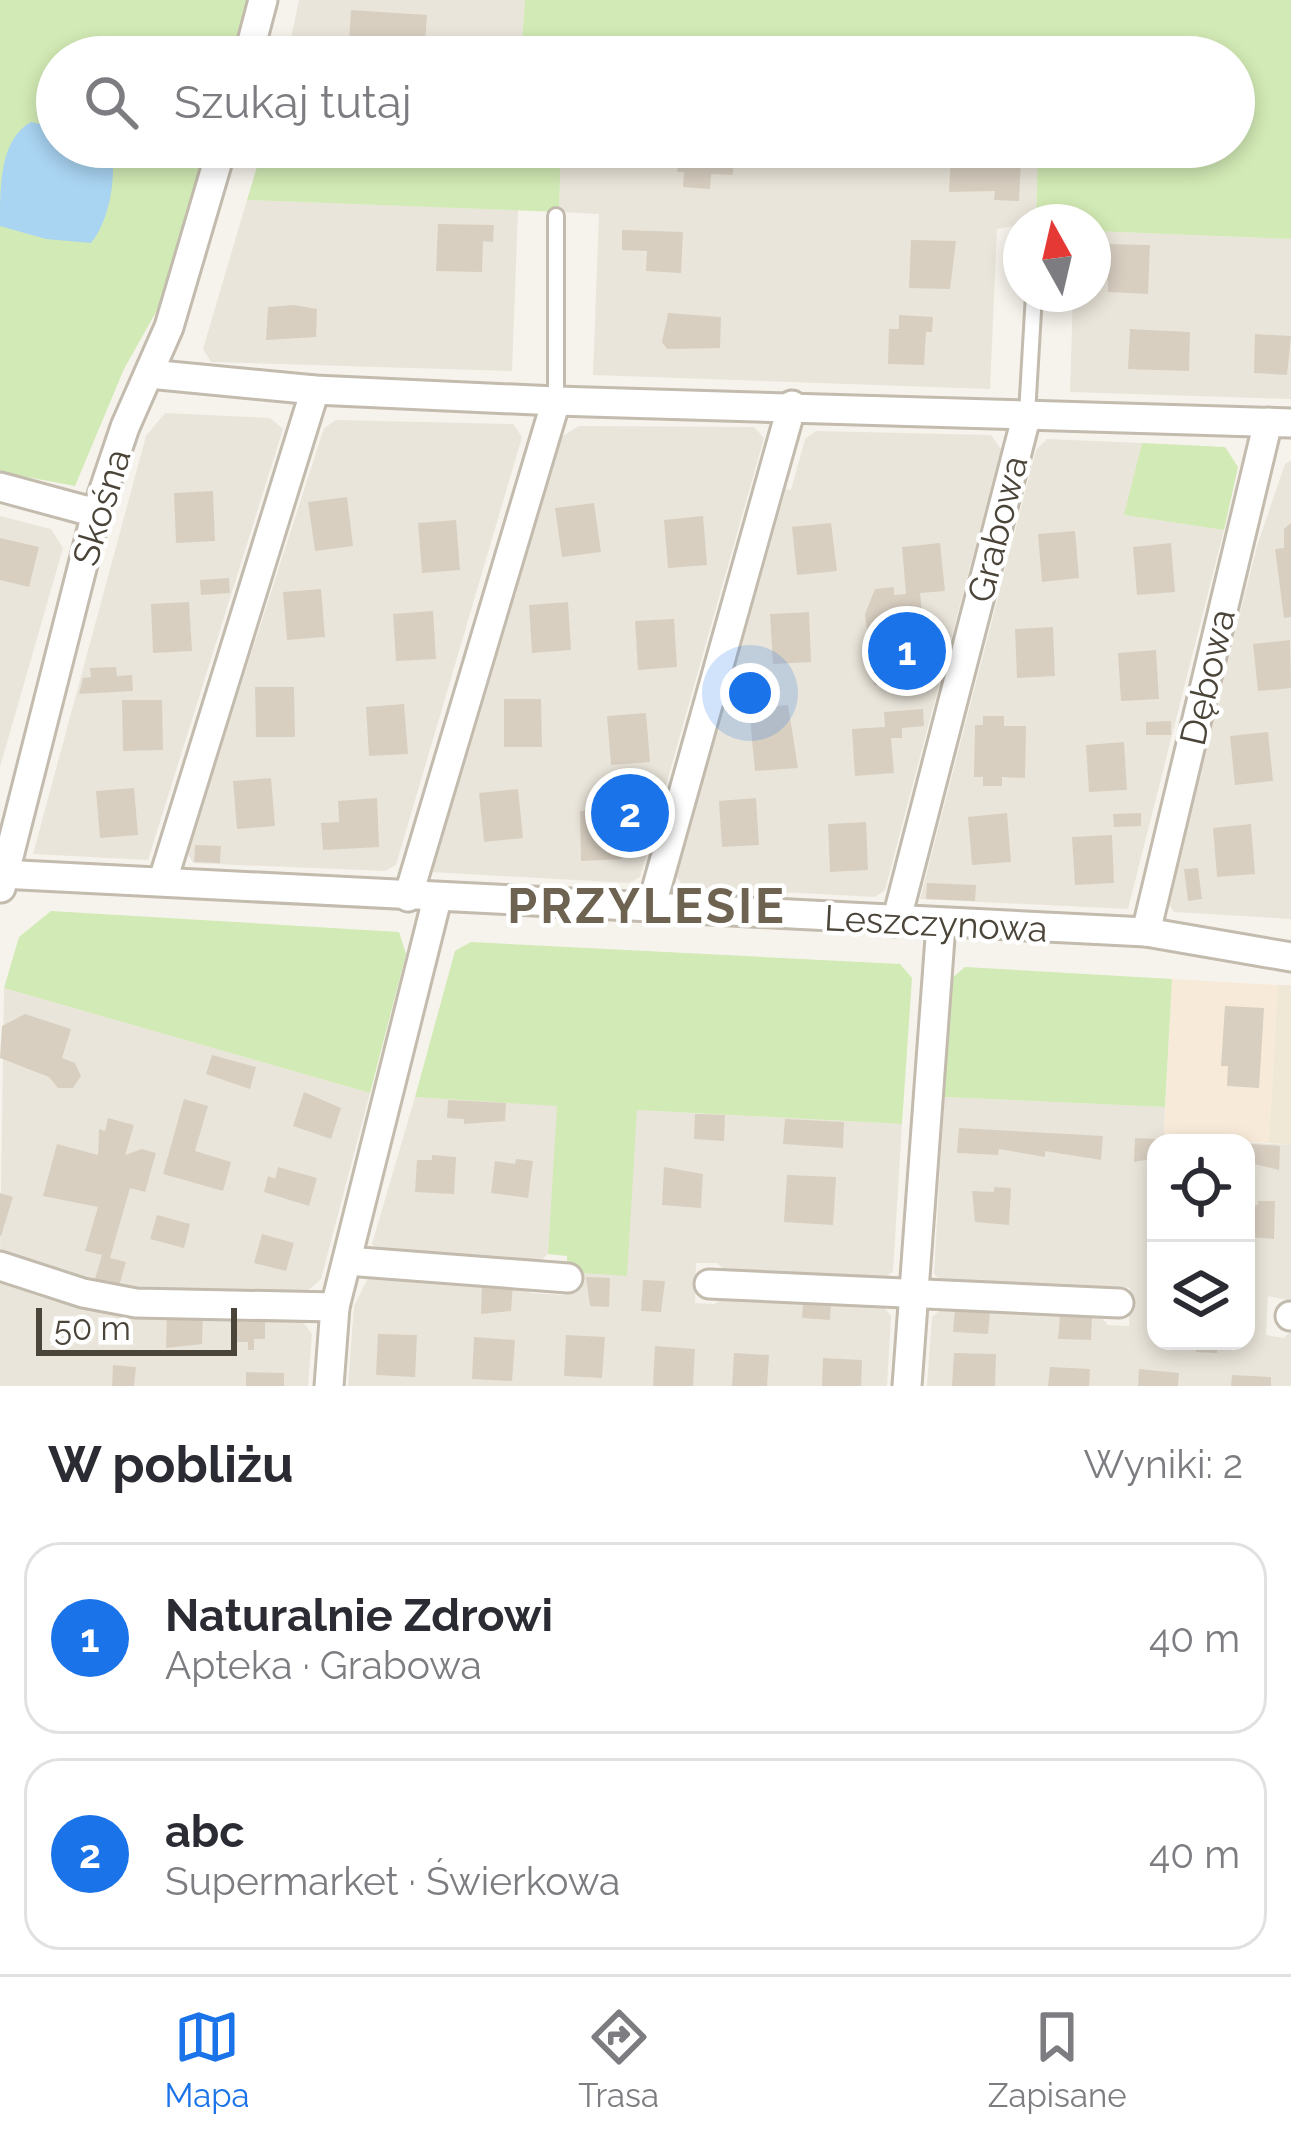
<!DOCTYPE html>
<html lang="pl">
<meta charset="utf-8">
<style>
:root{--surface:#fff;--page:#f7f7f7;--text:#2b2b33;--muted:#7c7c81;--line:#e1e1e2;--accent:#1a73e8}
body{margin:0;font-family:Raleway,sans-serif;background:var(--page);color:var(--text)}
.controls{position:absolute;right:36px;bottom:36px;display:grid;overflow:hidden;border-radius:24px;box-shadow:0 6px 18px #0003}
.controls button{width:108px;height:108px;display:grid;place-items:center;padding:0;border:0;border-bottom:3px solid var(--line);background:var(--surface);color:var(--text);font:60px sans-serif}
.compass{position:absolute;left:1003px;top:204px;width:108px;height:108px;border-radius:50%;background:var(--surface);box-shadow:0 6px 18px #0003;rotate:352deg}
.scale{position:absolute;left:36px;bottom:30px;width:201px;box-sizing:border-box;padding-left:12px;border:6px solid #4b4439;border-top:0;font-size:33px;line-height:42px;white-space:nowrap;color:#4b4439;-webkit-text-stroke:9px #fff;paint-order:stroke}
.you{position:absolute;left:750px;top:693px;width:42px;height:42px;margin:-30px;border:9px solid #fff;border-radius:50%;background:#1a73e8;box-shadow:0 0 0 18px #1a73e833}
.badge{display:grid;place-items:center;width:78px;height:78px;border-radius:50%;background:var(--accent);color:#fff;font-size:39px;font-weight:700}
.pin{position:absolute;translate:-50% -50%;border:6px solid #fff;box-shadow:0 3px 12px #0006}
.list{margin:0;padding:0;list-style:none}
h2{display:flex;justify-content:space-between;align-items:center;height:156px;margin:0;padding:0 48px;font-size:51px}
h2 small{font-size:39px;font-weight:400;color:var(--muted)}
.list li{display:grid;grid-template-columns:78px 1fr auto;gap:36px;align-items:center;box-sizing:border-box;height:192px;margin:0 24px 24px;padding:0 24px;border:3px solid var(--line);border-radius:36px}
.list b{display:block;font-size:45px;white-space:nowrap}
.list p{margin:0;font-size:39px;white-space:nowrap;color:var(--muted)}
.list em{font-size:39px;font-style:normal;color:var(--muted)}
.icon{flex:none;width:66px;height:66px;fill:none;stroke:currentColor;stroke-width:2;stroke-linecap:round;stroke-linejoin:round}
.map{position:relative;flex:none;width:1291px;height:1386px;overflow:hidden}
.search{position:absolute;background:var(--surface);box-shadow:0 6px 18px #0003;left:36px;right:36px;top:36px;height:132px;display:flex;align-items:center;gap:30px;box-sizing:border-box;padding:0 42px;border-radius:66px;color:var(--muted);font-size:45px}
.sheet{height:588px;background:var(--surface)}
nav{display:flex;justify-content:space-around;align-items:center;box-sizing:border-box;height:168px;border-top:3px solid var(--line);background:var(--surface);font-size:33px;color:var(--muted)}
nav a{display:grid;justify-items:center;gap:6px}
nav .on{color:var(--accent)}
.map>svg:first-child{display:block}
</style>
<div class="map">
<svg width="1291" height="1386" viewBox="0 0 1291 1386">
<rect width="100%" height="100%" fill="#f6f3ec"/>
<!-- residential -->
<g fill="#eae5da" fill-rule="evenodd">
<polygon points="299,0 525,0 521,57 287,57"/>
<polygon points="561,147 1038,147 1036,222 997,229 990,389 593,375 599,214 559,212"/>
<polygon points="247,200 518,210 512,371 211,362 203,349"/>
<polygon points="1093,231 1291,239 1291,399 1070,392 1073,294 1093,294"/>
<polygon points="165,413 270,418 283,429 148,860 33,854 146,436"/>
<polygon points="336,420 513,424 522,437 396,865 385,871 193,863 187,852 324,428"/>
<polygon points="579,426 754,427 764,438 640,877 629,883 431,872 558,439"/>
<polygon points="816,431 991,435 1001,449 885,890 875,897 684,887 676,876 786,489 791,490 805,439"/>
<polygon points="1047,439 1142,443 1125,515 1224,530 1128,909 920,899 1036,450"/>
<polygon points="1291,460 1291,919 1174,912 1167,902 1257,546 1285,464"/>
<polygon points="0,516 51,529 63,548 0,767"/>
<polygon points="4,988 370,1093 321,1279 304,1294 118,1291 0,1255"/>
<polygon points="415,1097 558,1105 548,1254 539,1262 378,1252 372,1244"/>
<path d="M944,1097L1165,1107L1164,1138L1291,1145V1301L1268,1296L1266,1335L1284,1338L1291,1331V1386H927L932,1317L944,1307L1101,1317L1108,1325L1129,1326L1130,1288L1111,1286L1102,1295L945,1285L934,1274ZM1156,1143H1246V1341H1156Z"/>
<polygon points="637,1110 902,1124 893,1271 884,1279 727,1272 717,1263 696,1263 695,1303 714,1304 727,1296 882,1305 891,1316 887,1386 348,1386 354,1306 369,1276 523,1285 530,1293 565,1295 567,1272"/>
<polygon points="0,1280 301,1319 312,1334 308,1386 0,1386"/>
</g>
<!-- commercial -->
<polygon fill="#f7ead8" points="1172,979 1278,985 1269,1143 1164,1138"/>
<!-- education -->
<polygon fill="#efe8d6" points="1278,985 1291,985 1291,1145 1269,1143"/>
<!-- green -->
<g fill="#d2eab5">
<polygon points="0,0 248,0 233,57 57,57 57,147 208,147 170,287 124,369 75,486 0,472"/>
<polygon points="525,0 1291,0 1291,239 1093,231 1093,222 1036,222 1038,147 1234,147 1234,57 521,57"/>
<polygon points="263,147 561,147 559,212 247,200"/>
<polygon points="1142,443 1225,447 1238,467 1224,530 1124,515"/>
<polygon points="51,911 399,932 406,954 370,1093 4,988 19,937"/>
<polygon points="471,942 900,964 912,978 902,1124 637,1110 627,1276 567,1272 567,1256 548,1254 557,1106 415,1097 455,951"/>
<polygon points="965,967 1172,979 1165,1107 944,1097 951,979"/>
</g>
<!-- water -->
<path fill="#a9d4f2" d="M31,122L57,128V147L110,148C118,174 109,222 91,243L46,239L0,226C0,185 0,139 31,122Z"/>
<!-- building -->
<g fill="#d8cfc1">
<polygon points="351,10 427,15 424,57 348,57"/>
<polygon points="656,147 734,147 733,175 711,174 710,189 683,187 684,172 677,172 678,166 655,165"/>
<polygon points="951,155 1021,158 1019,201 994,200 995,191 949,192"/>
<polygon points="438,224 494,225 493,242 483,241 482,272 436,271"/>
<polygon points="622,230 683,232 681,273 646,271 647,251 622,250"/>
<polygon points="911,240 956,241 950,289 909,288"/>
<polygon points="1107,244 1150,245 1148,294 1108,292"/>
<polygon points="294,305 317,309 316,337 266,340 268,307"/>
<polygon points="668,313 721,317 720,348 667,349 662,342"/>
<polygon points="899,315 933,317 932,332 926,332 924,365 888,364 889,329 899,329"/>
<polygon points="1130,329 1190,332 1189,371 1128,369"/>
<polygon points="1255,334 1291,336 1287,375 1254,373"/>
<polygon points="213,491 215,541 176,543 174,493"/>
<polygon points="347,497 353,546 315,551 308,502"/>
<polygon points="594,503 601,552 562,557 555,508"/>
<polygon points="703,516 707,565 668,568 664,520"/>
<polygon points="456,520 460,570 422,573 418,523"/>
<polygon points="831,523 837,571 797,575 792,527"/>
<polygon points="1291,523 1291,617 1284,618 1275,549 1284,548 1284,529"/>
<polygon points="1075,531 1079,578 1042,582 1038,534"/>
<polygon points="0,538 39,547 29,587 0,580"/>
<polygon points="940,543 945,591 920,593 924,633 910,634 913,683 874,685 865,614 875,589 894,587 894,595 906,594 902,547"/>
<polygon points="1171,543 1175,592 1137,595 1133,547"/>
<polygon points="229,578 230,593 201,595 200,580"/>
<polygon points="321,589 325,637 287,640 283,592"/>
<polygon points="189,602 192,651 153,653 151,604"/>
<polygon points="568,602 571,650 532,653 529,605"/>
<polygon points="433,611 436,659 396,661 393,614"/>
<polygon points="809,612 811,662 773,664 770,614"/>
<polygon points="674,619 677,667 638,670 635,621"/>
<polygon points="1053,627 1055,676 1017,678 1015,629"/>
<polygon points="1290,640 1291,688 1258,691 1253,644"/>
<polygon points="1156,650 1159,699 1121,701 1118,653"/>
<polygon points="116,667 117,676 132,675 133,691 79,694 83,678 91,677 90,668"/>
<polygon points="255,687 294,687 295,737 256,737"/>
<polygon points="504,699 541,699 542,747 504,747"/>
<polygon points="122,700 162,700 163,750 123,751"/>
<polygon points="404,704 408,754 369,756 366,707"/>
<polygon points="788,705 798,768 755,771 749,708"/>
<polygon points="923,709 924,726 902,728 902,738 891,738 894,773 855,776 852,729 885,727 884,712"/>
<polygon points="646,713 650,762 611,765 607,716"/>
<polygon points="983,716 1004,716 1004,726 1026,726 1025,778 1002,777 1002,786 983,786 983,777 974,777 975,725 983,725"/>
<polygon points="1171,721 1171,735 1146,735 1146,722"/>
<polygon points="1268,732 1273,781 1235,785 1230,736"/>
<polygon points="1124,742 1127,790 1089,792 1086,745"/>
<polygon points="271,778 275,826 237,829 233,781"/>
<polygon points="134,788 138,835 100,838 96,791"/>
<polygon points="518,789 523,838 484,842 479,793"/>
<polygon points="377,798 379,847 323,850 321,823 339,822 338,801"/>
<polygon points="756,798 759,845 722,847 719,801"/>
<polygon points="644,801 637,828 621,829 622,859 581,861 580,811 608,810 608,802"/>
<polygon points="1007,813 1011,862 972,865 968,817"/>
<polygon points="1141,813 1141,826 1114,827 1113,814"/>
<polygon points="866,822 868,870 830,872 828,824"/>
<polygon points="1251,824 1255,874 1217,877 1213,828"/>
<polygon points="1112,835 1114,883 1075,885 1072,837"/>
<polygon points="195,845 221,846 220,863 194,862"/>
<polygon points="1198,868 1202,899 1188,901 1184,869"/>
<polygon points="927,883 976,885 975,901 926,899"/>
<polygon points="1225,1006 1264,1008 1259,1088 1227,1086 1228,1066 1221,1066"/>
<polygon points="25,1014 71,1029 62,1058 75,1063 81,1076 73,1088 58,1088 49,1077 0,1058 2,1026"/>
<polygon points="212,1055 256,1067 250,1089 206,1074"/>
<polygon points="304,1092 341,1108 331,1139 293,1126"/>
<polygon points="184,1099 208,1106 195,1151 231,1162 223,1191 163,1174"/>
<polygon points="448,1100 506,1103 505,1121 464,1124 464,1119 447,1118"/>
<polygon points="695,1114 725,1115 724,1141 694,1139"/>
<polygon points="108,1118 134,1125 125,1155 142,1149 156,1153 145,1192 130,1188 110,1258 126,1262 118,1289 94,1282 102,1255 85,1251 98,1207 43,1196 57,1144 98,1155 99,1129 105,1131"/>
<polygon points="785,1119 844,1122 843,1148 783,1144"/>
<polygon points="959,1128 1103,1136 1101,1160 1045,1151 1045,1157 999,1149 998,1155 957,1153"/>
<polygon points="1135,1138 1156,1139 1156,1158 1134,1162"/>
<polygon points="1251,1144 1280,1146 1279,1170 1250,1163"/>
<polygon points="432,1155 456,1157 454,1194 415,1192 417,1160 432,1160"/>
<polygon points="516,1159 533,1161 528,1198 491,1193 495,1161 515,1164"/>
<polygon points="278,1167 317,1178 309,1206 264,1192 268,1176 275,1179"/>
<polygon points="664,1167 703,1174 701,1208 662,1205"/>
<polygon points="787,1175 836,1177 833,1225 784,1222"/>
<polygon points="994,1187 1011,1188 1009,1225 975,1222 972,1191 994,1192"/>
<polygon points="0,1193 13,1197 1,1236 0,1236"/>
<polygon points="1149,1200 1156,1200 1156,1232 1148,1232"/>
<polygon points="1258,1201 1275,1201 1274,1239 1246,1237 1246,1205 1258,1205"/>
<polygon points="157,1215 190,1224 184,1248 150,1239"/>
<polygon points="262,1234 294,1243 286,1271 254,1263"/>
<polygon points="586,1277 610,1278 609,1307 590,1306"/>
<polygon points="643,1280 665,1281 661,1312 641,1311"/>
<polygon points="482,1283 513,1284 511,1311 481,1314"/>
<polygon points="803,1301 831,1302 830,1320 802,1318"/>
<polygon points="955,1309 990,1312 988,1334 953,1332"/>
<polygon points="167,1314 203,1315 202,1344 166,1348"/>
<polygon points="1060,1315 1092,1317 1091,1340 1058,1339"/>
<polygon points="236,1321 265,1322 265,1339 254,1339 254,1350 248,1350 248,1342 236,1342"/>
<polygon points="378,1334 417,1335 415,1377 376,1375"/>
<polygon points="566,1335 605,1337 602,1378 564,1376"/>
<polygon points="474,1337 515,1340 512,1381 472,1379"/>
<polygon points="1196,1341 1218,1341 1217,1353 1196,1352"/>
<polygon points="655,1346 695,1349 693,1386 653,1386"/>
<polygon points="734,1353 769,1355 767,1386 732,1386"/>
<polygon points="954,1353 996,1354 995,1386 952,1386"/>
<polygon points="823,1358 862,1360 861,1386 822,1386"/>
<polygon points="113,1365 136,1367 134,1386 112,1386"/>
<polygon points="1050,1367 1090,1369 1089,1386 1048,1386"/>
<polygon points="1139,1369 1179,1373 1178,1386 1138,1386"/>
<polygon points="246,1372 284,1373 284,1386 246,1386"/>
<polygon points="1232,1375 1271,1377 1271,1386 1231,1386"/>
</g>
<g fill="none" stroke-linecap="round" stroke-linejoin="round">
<!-- lane casing -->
<g stroke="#c2bbae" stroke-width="20">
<g id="lane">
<polyline points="556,401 556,216"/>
<polyline points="1027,414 1034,294"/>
</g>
</g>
<!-- street casing -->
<g stroke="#c2bbae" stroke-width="33">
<g id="street">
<polyline points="248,57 263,0"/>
<polyline points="149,374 315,390 556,401 1291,423"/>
<polyline points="0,487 96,513"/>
<polyline points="0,874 1146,932 1291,957"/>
<polyline points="163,880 315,390"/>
<polyline points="1,888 96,513 125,427 169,327 222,147"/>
<polyline points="408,897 556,401"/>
<polyline points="651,908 792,405"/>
<polyline points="896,922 1027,414"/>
<polyline points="1146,932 1268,422"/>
<polyline points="347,1261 568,1278"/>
<polyline points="0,1266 83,1293 136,1303 335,1307"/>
<polyline points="709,1284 1119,1303"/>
<polyline points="1290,1316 1291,1316"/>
<polyline points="329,1386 335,1307 437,899"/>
<polyline points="907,1386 941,924"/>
</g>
</g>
<!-- lane -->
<use href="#lane" stroke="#fff" stroke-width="14"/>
<!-- street -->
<use href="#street" stroke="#fff" stroke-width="27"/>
</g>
<g text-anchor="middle" stroke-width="9" stroke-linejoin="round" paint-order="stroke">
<!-- street labels -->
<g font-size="36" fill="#4b4439" stroke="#fff">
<text transform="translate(101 507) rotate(-73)" y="13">Skośna</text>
<text transform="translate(997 529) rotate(-76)" y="13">Grabowa</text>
<text transform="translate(1207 677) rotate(-77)" y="13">Dębowa</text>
<text transform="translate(936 923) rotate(3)" y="13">Leszczynowa</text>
</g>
<!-- district labels -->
<g font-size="48" font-weight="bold" letter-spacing="3" fill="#6e6250" stroke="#fff">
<text x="647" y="923">PRZYLESIE</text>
</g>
</g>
</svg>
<div class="controls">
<button><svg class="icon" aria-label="locate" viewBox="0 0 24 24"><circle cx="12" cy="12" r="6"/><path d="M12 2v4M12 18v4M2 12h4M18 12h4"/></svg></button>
<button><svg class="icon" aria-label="layers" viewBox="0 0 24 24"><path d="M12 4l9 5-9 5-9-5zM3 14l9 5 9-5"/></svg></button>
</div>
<svg class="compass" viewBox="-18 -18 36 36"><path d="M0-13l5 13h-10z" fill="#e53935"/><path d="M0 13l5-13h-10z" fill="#7c7c81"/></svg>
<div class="scale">50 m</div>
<div class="you"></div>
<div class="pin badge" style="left:907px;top:651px">1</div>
<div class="pin badge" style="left:630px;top:813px">2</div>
<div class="search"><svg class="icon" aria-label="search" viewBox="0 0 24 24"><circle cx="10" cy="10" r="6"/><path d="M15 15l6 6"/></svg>Szukaj tutaj</div>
</div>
<section class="sheet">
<h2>W pobliżu<small>Wyniki: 2</small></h2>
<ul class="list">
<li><span class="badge">1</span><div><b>Naturalnie Zdrowi</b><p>Apteka · Grabowa</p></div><em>40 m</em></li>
<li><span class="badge">2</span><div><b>abc</b><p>Supermarket · Świerkowa</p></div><em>40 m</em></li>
</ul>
</section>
<nav>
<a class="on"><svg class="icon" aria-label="map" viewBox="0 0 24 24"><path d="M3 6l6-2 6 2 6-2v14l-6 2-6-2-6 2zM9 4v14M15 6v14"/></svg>Mapa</a>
<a><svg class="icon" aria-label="directions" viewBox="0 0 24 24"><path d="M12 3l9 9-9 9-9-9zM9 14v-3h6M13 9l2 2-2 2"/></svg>Trasa</a>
<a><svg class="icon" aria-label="saved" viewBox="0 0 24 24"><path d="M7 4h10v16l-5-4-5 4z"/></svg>Zapisane</a>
</nav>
